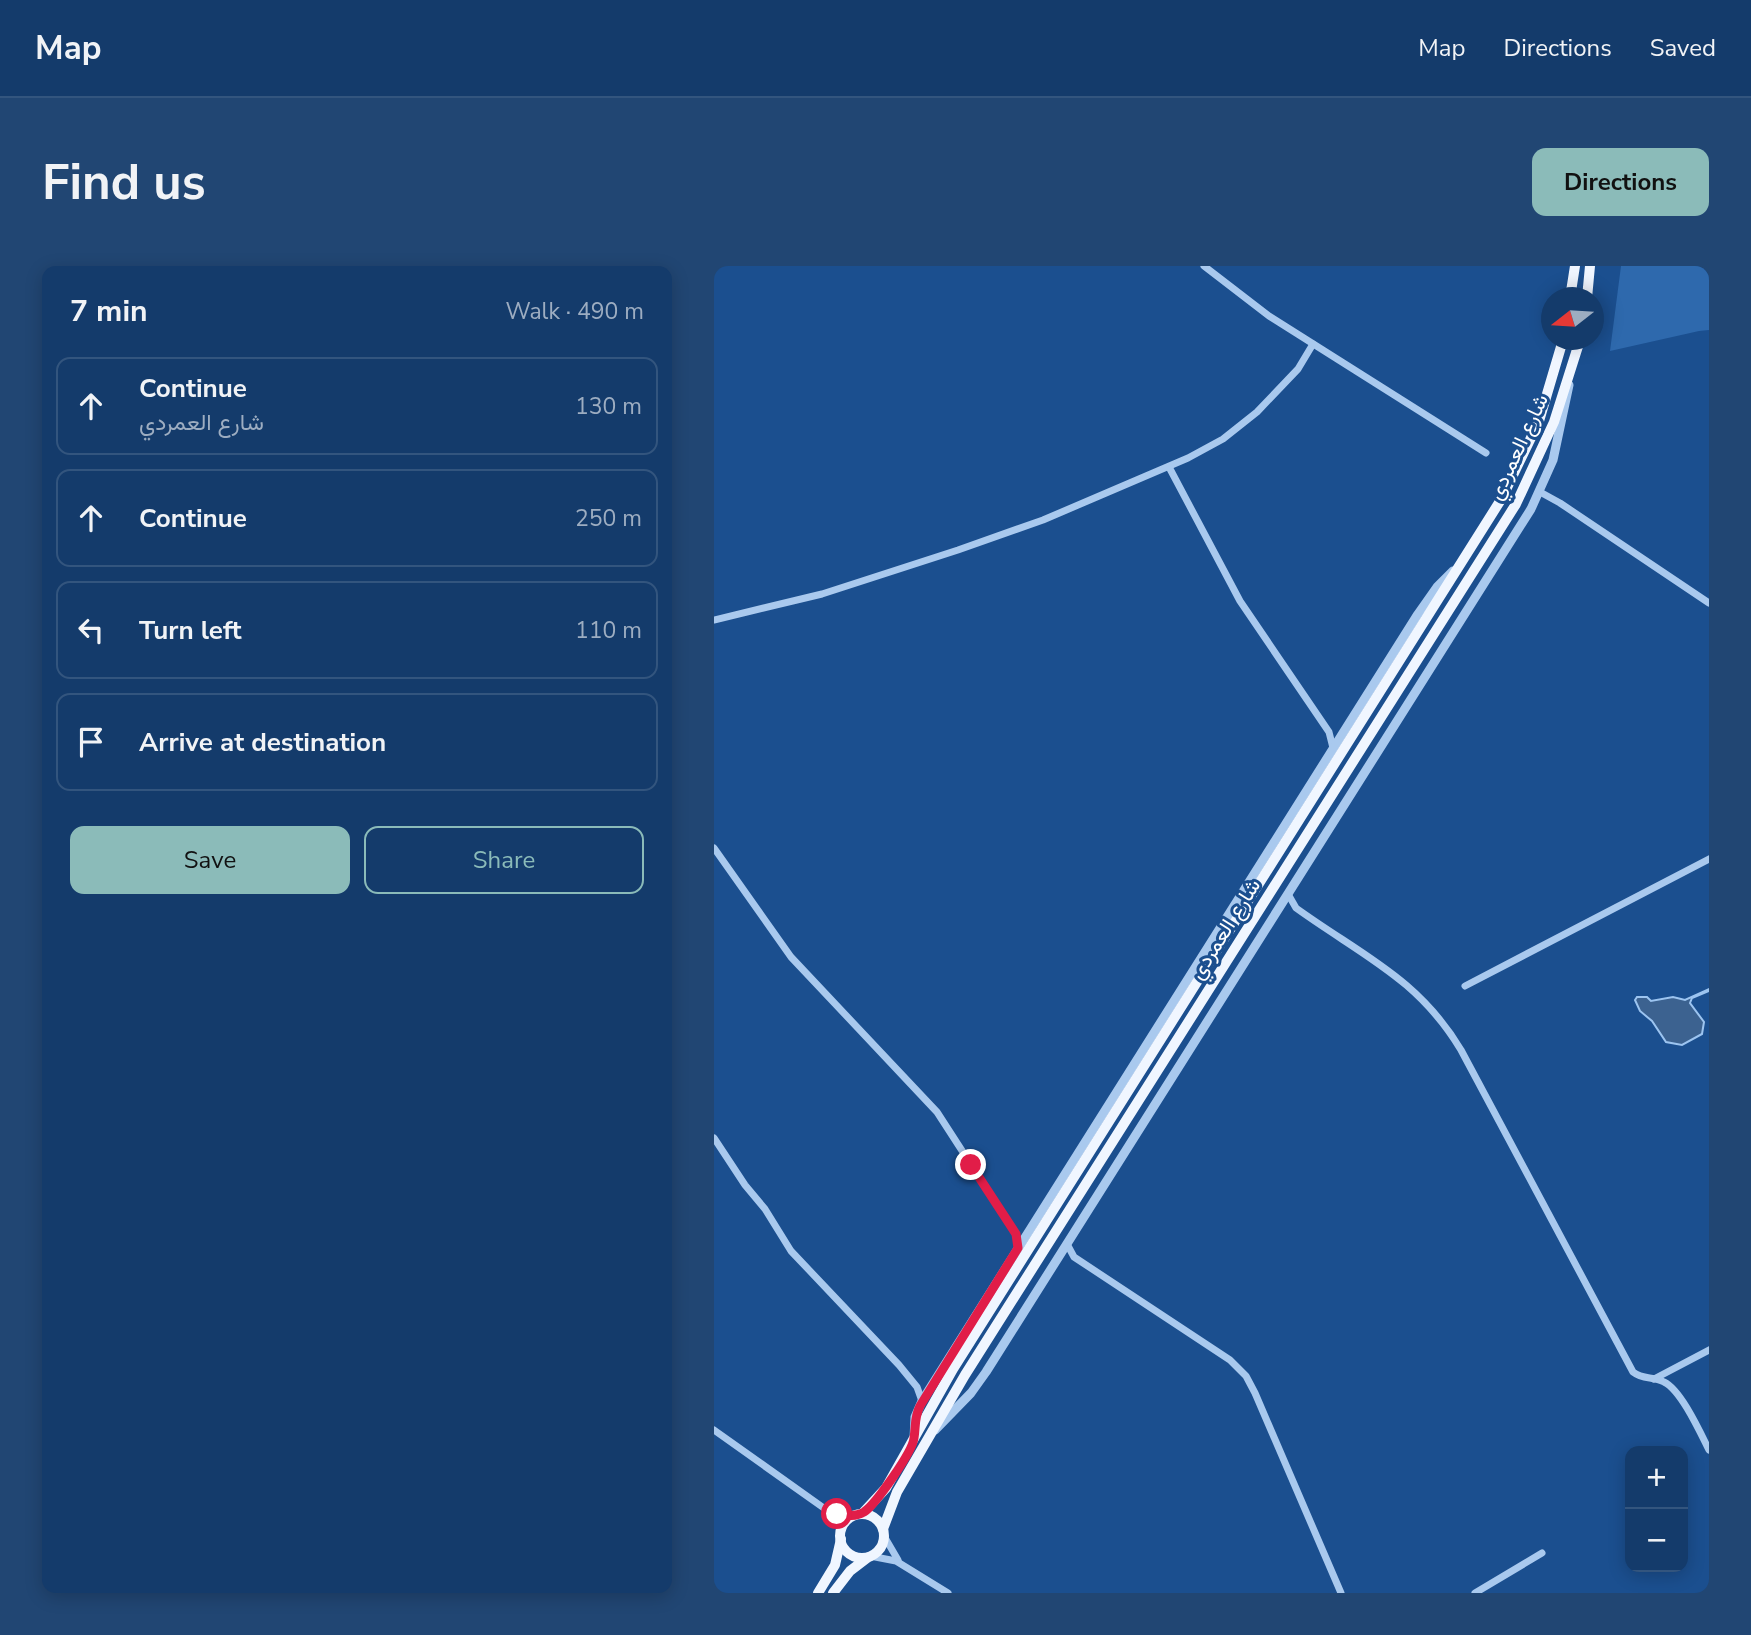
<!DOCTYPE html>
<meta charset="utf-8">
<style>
:root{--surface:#143b6b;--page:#214673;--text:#f1f3f6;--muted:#9dadc1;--line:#33557e;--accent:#8bbbb9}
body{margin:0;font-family:"Nunito Sans",Vazirmatn,sans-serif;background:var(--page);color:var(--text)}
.controls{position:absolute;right:21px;bottom:21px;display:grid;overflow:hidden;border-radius:14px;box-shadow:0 4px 18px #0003}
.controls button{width:63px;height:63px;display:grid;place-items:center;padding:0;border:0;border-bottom:2px solid var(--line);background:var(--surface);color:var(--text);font:35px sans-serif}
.compass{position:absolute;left:827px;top:21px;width:63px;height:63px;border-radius:50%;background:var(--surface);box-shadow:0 4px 18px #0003;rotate:253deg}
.stop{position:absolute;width:21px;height:21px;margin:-16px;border:5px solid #e11d48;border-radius:50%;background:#fff}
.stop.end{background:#e11d48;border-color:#fff;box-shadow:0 2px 7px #0008}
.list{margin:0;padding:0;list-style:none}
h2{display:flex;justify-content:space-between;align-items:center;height:91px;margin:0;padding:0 28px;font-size:30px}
h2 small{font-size:23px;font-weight:400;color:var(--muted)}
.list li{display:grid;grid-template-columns:46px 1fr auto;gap:21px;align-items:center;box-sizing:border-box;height:98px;margin:0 14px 14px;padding:0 14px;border:2px solid var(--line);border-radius:14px}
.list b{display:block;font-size:26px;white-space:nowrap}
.list p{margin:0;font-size:23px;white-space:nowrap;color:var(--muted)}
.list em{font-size:23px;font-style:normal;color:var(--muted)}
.actions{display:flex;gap:14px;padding:21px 28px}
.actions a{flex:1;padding:16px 0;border:2px solid var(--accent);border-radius:14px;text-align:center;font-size:24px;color:var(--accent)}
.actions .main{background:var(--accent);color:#111}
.icon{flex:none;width:38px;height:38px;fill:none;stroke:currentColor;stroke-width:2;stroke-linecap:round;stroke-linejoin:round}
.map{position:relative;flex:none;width:995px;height:1327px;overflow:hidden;border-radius:14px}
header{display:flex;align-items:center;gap:42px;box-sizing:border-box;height:98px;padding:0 35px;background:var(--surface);border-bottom:2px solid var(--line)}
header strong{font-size:33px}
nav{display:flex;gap:38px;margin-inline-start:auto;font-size:24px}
.intro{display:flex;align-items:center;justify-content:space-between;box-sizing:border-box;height:168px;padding:0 42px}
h1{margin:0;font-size:49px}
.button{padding:18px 32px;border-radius:14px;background:var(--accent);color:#111;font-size:24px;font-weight:700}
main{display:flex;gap:42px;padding:0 42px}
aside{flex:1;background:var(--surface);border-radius:14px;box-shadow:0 4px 18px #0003}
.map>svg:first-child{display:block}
</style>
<header>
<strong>Map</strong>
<nav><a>Map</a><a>Directions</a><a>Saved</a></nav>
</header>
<div class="intro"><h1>Find us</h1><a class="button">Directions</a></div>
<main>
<aside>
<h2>7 min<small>Walk · 490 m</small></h2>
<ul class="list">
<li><svg class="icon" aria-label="ahead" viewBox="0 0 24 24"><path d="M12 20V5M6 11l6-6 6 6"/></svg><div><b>Continue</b><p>شارع العمردي</p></div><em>130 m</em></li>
<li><svg class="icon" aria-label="ahead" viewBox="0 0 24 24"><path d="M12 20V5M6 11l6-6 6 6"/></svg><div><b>Continue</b></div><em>250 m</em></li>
<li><svg class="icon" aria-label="left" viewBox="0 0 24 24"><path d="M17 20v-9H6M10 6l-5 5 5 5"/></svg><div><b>Turn left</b></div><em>110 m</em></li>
<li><svg class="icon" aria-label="arrive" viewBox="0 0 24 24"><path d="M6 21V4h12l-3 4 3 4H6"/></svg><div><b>Arrive at destination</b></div></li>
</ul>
<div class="actions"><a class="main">Save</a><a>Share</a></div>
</aside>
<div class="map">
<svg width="995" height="1327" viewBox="0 0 995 1327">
<rect width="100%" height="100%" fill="#1b4f8f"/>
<!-- green -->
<polygon fill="#2e69ad" points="907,0 995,0 995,64 985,65 896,85"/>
<!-- water -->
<polygon fill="#3c6290" stroke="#9cc4f0" stroke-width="2" points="995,723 995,725 978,732 976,737 990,756 988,768 968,779 952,776 938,755 926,745 921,734 923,731 933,731 937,735 959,731 971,734"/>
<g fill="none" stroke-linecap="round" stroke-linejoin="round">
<!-- minor -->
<g stroke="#a9c9ee" stroke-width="7">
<polyline points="490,0 555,50 772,187"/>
<polyline points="455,201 526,335 615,466 619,482"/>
<polyline points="826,226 846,237 995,337"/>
<polyline points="0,354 108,328 244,284 329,254 474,192 509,173 543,146 584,103 599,78"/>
<polyline points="0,582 77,691 223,846 302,968 304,982"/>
<path d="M574,628L582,642C647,689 704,712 747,784L919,1106C929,1114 939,1110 950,1116C967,1124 986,1166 995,1184"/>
<polyline points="751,720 995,593"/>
<polyline points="0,872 31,919 51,943 77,985 185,1099 203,1121 208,1135"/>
<polyline points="353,978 360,991 516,1094 532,1110 541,1127 627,1327"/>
<polyline points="940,1113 995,1084"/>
<polyline points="0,1164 114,1245 127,1263"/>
<polyline points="114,1245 138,1250"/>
<polyline points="170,1270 184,1294"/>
<polyline points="156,1290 182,1295 234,1327"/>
<polyline points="761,1327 828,1287"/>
</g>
<!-- tertiary -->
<g stroke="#a9c9ee" stroke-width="9">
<polyline points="221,1164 257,1127 272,1106 817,243 839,194 855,119"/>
<polyline points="200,1173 201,1151 208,1135 704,348 723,321 739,305"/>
</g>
<!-- primary -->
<g stroke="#f0f6ff" stroke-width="10">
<polyline points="856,32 861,0"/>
<polyline points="873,32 876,0"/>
<polyline points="148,1248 172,1222 239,1103 788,232 825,155 849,74"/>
<circle cx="148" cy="1270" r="22"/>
<polyline points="169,1263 183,1226 251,1109 802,238 840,156 866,74"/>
<polyline points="104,1327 121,1299 127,1273"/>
<polyline points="119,1327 136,1305 153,1292"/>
</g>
</g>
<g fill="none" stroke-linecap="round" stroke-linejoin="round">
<!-- route -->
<path stroke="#e11d48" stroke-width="9" d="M123,1248C133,1250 142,1251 150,1246C162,1238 199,1185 200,1172C202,1160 200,1152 206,1140L304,982L302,968L257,899"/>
</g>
<g text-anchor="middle" stroke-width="6" stroke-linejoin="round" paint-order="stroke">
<!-- street labels -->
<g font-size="21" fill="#fff" stroke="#1b4f8f">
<text transform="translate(804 181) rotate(-65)" y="7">شارع العمردي</text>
<text transform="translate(511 663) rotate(-58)" y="7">شارع العمردي</text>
</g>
</g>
</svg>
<div class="controls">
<button>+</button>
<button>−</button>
</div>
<svg class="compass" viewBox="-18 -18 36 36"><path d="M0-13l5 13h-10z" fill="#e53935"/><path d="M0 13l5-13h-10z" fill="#9dadc1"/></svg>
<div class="stop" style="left:123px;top:1248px"></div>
<div class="stop end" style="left:257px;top:899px"></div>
</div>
</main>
